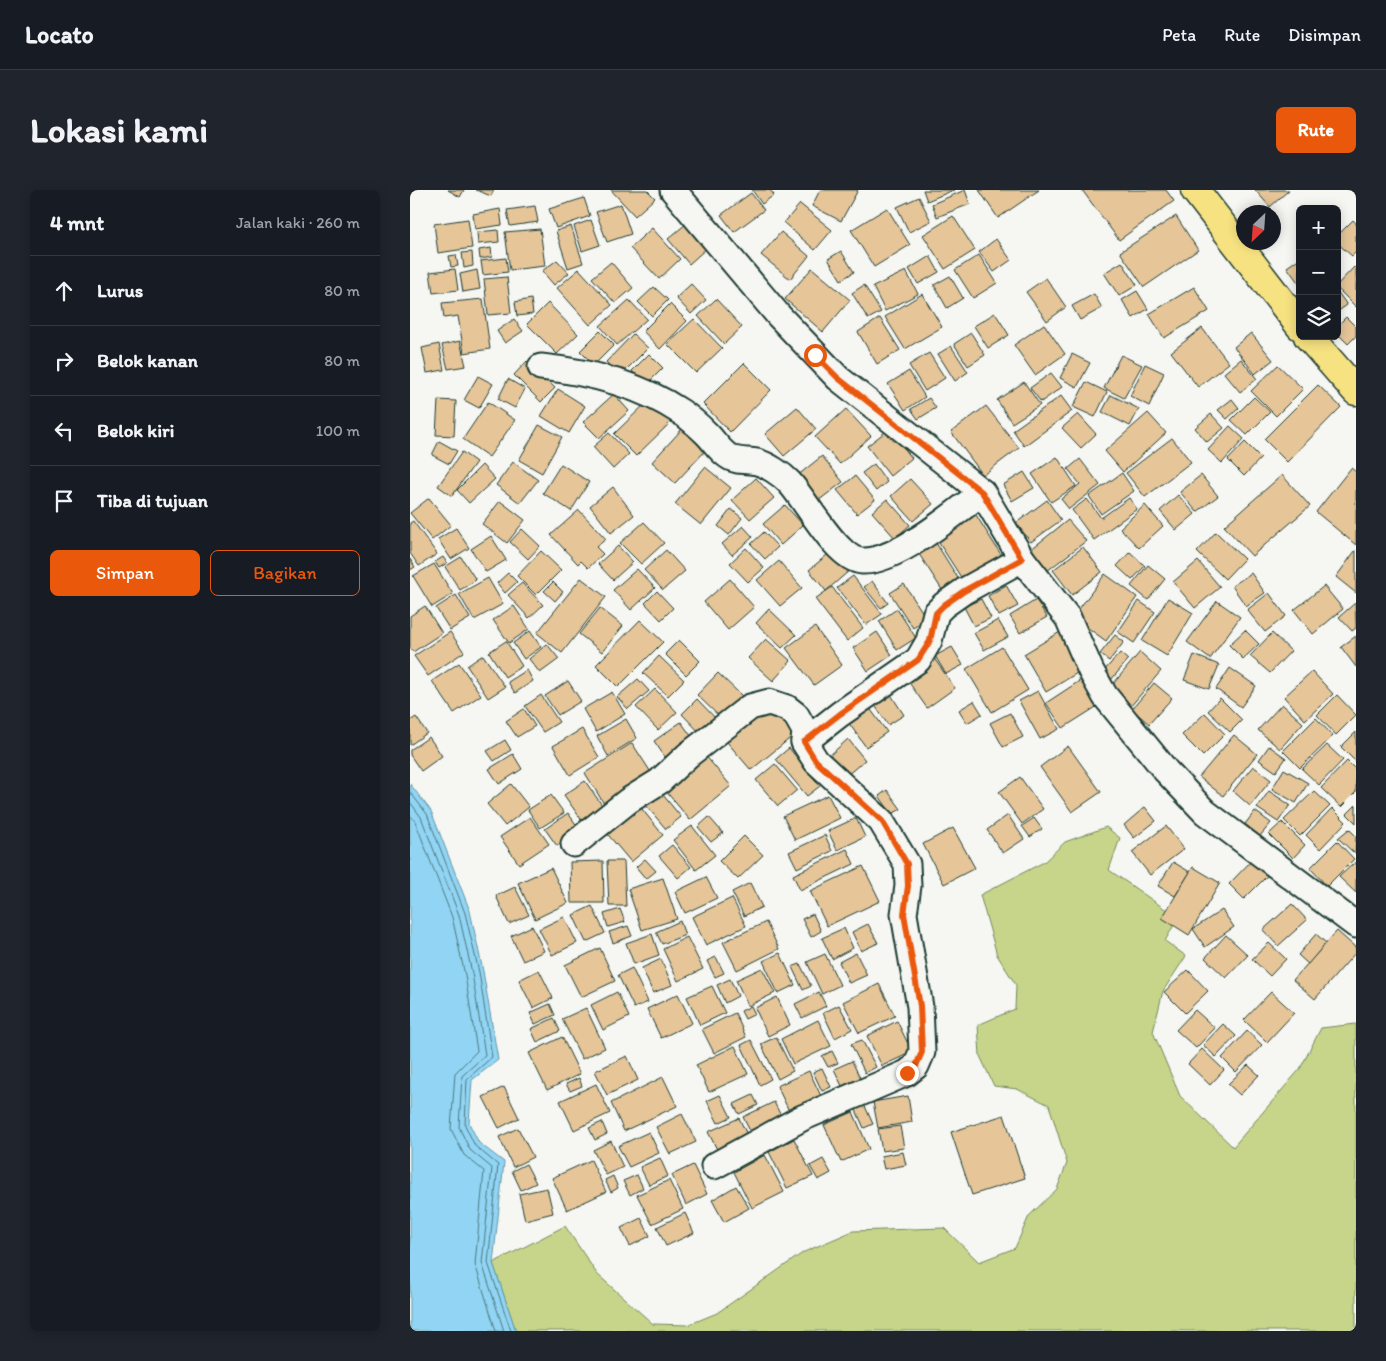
<!DOCTYPE html>
<html lang="id">
<meta charset="utf-8">
<style>
:root{--surface:#171b24;--page:#20242c;--text:#f1f3f6;--muted:#9ea1a6;--line:#363941;--accent:#ea580c}
body{margin:0;font-family:Itim,sans-serif;background:var(--page);color:var(--text)}
.controls{position:absolute;right:15px;top:15px;display:grid;overflow:hidden;border-radius:8px;box-shadow:0 2px 12px #0003}
.controls button{width:45px;height:45px;display:grid;place-items:center;padding:0;border:0;border-bottom:1px solid var(--line);background:var(--surface);color:var(--text);font:25px sans-serif}
.compass{position:absolute;left:826px;top:15px;width:45px;height:45px;border-radius:50%;background:var(--surface);box-shadow:0 2px 12px #0003;rotate:205deg}
.stop{position:absolute;width:15px;height:15px;margin:-11px;border:4px solid #ea580c;border-radius:50%;background:#fff}
.stop.end{background:#ea580c;border-color:#fff;box-shadow:0 1px 5px #0008}
.list{margin:0;padding:0;list-style:none}
h2{display:flex;justify-content:space-between;align-items:center;height:65px;margin:0;padding:0 20px;font-size:21px}
h2 small{font-size:16px;font-weight:400;color:var(--muted)}
.list li{display:grid;grid-template-columns:32px 1fr auto;gap:15px;align-items:center;box-sizing:border-box;height:70px;padding:0 20px;border-top:1px solid var(--line)}
.list b{display:block;font-size:19px;white-space:nowrap}
.list em{font-size:16px;font-style:normal;color:var(--muted)}
.actions{display:flex;gap:10px;padding:15px 20px}
.actions a{flex:1;padding:11px 0;border:1px solid var(--accent);border-radius:8px;text-align:center;font-size:18px;color:var(--accent)}
.actions .main{background:var(--accent);color:#fff}
.icon{flex:none;width:28px;height:28px;fill:none;stroke:currentColor;stroke-width:2;stroke-linecap:round;stroke-linejoin:round}
.map{position:relative;flex:none;width:946px;height:1141px;overflow:hidden;border-radius:8px}
header{display:flex;align-items:center;gap:30px;box-sizing:border-box;height:70px;padding:0 25px;background:var(--surface);border-bottom:1px solid var(--line)}
header strong{font-size:24px}
nav{display:flex;gap:28px;margin-inline-start:auto;font-size:18px}
.intro{display:flex;align-items:center;justify-content:space-between;box-sizing:border-box;height:120px;padding:0 30px}
h1{margin:0;font-size:35px}
.button{padding:12px 22px;border-radius:8px;background:var(--accent);color:#fff;font-size:18px;font-weight:700}
main{display:flex;gap:30px;padding:0 30px}
aside{flex:1;background:var(--surface);border-radius:8px;box-shadow:0 2px 12px #0003}
.map>svg:first-child{display:block}
</style>
<header>
<strong>Locato</strong>
<nav><a>Peta</a><a>Rute</a><a>Disimpan</a></nav>
</header>
<div class="intro"><h1>Lokasi kami</h1><a class="button">Rute</a></div>
<main>
<aside>
<h2>4 mnt<small>Jalan kaki · 260 m</small></h2>
<ul class="list">
<li><svg class="icon" aria-label="ahead" viewBox="0 0 24 24"><path d="M12 20V5M6 11l6-6 6 6"/></svg><div><b>Lurus</b></div><em>80 m</em></li>
<li><svg class="icon" aria-label="right" viewBox="0 0 24 24"><path d="M7 20v-9h11M14 6l5 5-5 5"/></svg><div><b>Belok kanan</b></div><em>80 m</em></li>
<li><svg class="icon" aria-label="left" viewBox="0 0 24 24"><path d="M17 20v-9H6M10 6l-5 5 5 5"/></svg><div><b>Belok kiri</b></div><em>100 m</em></li>
<li><svg class="icon" aria-label="arrive" viewBox="0 0 24 24"><path d="M6 21V4h12l-3 4 3 4H6"/></svg><div><b>Tiba di tujuan</b></div></li>
</ul>
<div class="actions"><a class="main">Simpan</a><a>Bagikan</a></div>
</aside>
<div class="map">
<svg width="946" height="1141" viewBox="0 0 946 1141">
<rect width="100%" height="100%" fill="#f6f6f2"/>
<filter id="ink" filterUnits="userSpaceOnUse"><feTurbulence type="fractalNoise" baseFrequency=".02" numOctaves="2"/><feDisplacementMap in="SourceGraphic" scale="10" xChannelSelector="R" yChannelSelector="G"/><feConvolveMatrix kernelMatrix="1 2 1 2 8 2 1 2 1" color-interpolation-filters="sRGB"/></filter>
<g filter="url(#ink)">
<!-- green -->
<polygon fill="#c6d589" stroke="#72895e" points="696,637 710,648 699,680 768,728 755,751 776,766 753,801 743,842 770,906 823,957 890,879 911,838 946,834 946,1141 106,1141 83,1073 155,1036 187,1084 243,1134 278,1135 307,1123 394,1062 443,1041 534,1038 569,1072 605,1058 619,1026 647,999 657,973 639,915 607,899 584,896 570,866 568,835 605,819 606,795 587,765 570,705 634,672 655,652"/>
<!-- water -->
<polygon fill="#91d4f3" stroke="#6398a7" points="0,594 21,621 60,721 73,781 88,870 62,890 59,933 69,953 94,972 83,1073 106,1141 0,1141"/>
<g fill="none" stroke-linecap="round" stroke-linejoin="round">
<!-- shore -->
<g stroke="#4d7980" stroke-width="1">
<polyline points="0,602 17,624 55,723 69,782 82,867 57,889 55,935 65,956 88,975 78,1073 101,1141"/>
<polyline points="0,612 11,627 49,725 62,783 75,865 52,886 49,937 60,960 82,978 72,1073 94,1141"/>
<polyline points="0,625 5,631 42,727 55,785 67,861 45,883 41,939 54,965 74,981 65,1074 86,1141"/>
</g>
</g>
<!-- building -->
<g fill="#e6c598" stroke="#1f3d34">
<polygon points="38,0 54,0 50,7"/>
<polygon points="66,0 84,0 81,6"/>
<polygon points="201,0 237,0 245,8 225,26"/>
<polygon points="342,0 360,0 364,5 352,14"/>
<polygon points="410,0 448,0 431,31 402,16"/>
<polygon points="513,0 544,0 517,11"/>
<polygon points="555,0 560,14 527,27 522,14"/>
<polygon points="569,0 629,0 588,28"/>
<polygon points="672,0 756,0 764,11 709,50"/>
<polygon points="845,0 879,0 860,17"/>
<polygon points="341,3 354,20 324,42 311,25"/>
<polygon points="509,7 521,31 499,42 487,17"/>
<polygon points="174,8 180,26 146,38 139,19"/>
<polygon points="211,14 221,44 197,52 186,22"/>
<polygon points="390,14 422,40 405,60 374,33"/>
<polygon points="125,16 128,32 100,36 97,20"/>
<polygon points="477,18 500,55 464,77 441,40"/>
<polygon points="90,19 92,35 65,39 63,24"/>
<polygon points="543,26 565,60 535,79 513,45"/>
<polygon points="766,26 788,60 734,97 710,62"/>
<polygon points="58,29 62,58 28,63 24,34"/>
<polygon points="181,30 190,55 172,61 164,36"/>
<polygon points="943,30 946,33 946,62 942,66 927,53 927,46"/>
<polygon points="277,33 298,57 279,74 258,49"/>
<polygon points="161,36 173,73 158,78 146,41"/>
<polygon points="242,38 270,69 249,89 220,58"/>
<polygon points="130,39 135,76 100,80 95,42"/>
<polygon points="88,40 89,52 68,54 67,42"/>
<polygon points="371,42 399,66 380,89 351,65"/>
<polygon points="586,49 601,70 584,82 569,62"/>
<polygon points="81,58 82,67 70,69 69,60"/>
<polygon points="431,61 444,82 431,90 418,69"/>
<polygon points="62,62 63,76 54,78 52,63"/>
<polygon points="46,65 48,76 41,77 39,66"/>
<polygon points="569,65 587,93 563,108 545,80"/>
<polygon points="520,66 529,82 508,94 499,79"/>
<polygon points="96,68 98,82 73,85 71,71"/>
<polygon points="890,68 890,95 877,77"/>
<polygon points="147,70 159,83 144,95 132,81"/>
<polygon points="201,72 223,98 205,113 182,88"/>
<polygon points="712,72 727,95 709,106 694,83"/>
<polygon points="944,77 946,79 946,117 927,98 927,95"/>
<polygon points="402,78 440,110 413,142 375,109"/>
<polygon points="45,79 48,100 23,103 20,82"/>
<polygon points="169,79 202,115 180,135 147,98"/>
<polygon points="67,80 70,99 53,102 50,84"/>
<polygon points="496,81 508,104 475,121 463,97"/>
<polygon points="540,86 553,108 537,118 524,95"/>
<polygon points="97,87 101,123 78,125 74,89"/>
<polygon points="636,88 656,117 637,131 616,102"/>
<polygon points="281,94 296,110 281,124 266,108"/>
<polygon points="454,95 471,122 458,129 442,103"/>
<polygon points="244,97 258,110 242,126 228,112"/>
<polygon points="784,97 799,121 754,148 739,124"/>
<polygon points="727,101 738,119 723,128 712,110"/>
<polygon points="927,101 937,115 927,122"/>
<polygon points="512,104 532,137 495,159 475,127"/>
<polygon points="684,104 692,118 670,130 662,116"/>
<polygon points="73,109 80,159 54,163 48,126 34,128 32,113"/>
<polygon points="121,109 123,124 107,126 105,112"/>
<polygon points="306,109 332,137 314,154 288,126"/>
<polygon points="219,110 237,129 207,155 190,136"/>
<polygon points="138,113 168,144 147,164 117,134"/>
<polygon points="260,114 277,131 250,159 233,141"/>
<polygon points="585,123 599,145 578,158 564,136"/>
<polygon points="936,127 946,137 946,146 938,154 927,143 927,136"/>
<polygon points="470,128 490,160 467,174 448,142"/>
<polygon points="104,129 113,141 95,153 87,141"/>
<polygon points="284,129 312,158 286,183 257,154"/>
<polygon points="634,134 655,164 625,185 604,155"/>
<polygon points="792,138 819,173 788,197 761,162"/>
<polygon points="190,141 204,155 184,175 170,161"/>
<polygon points="561,143 575,165 558,176 544,154"/>
<polygon points="841,143 863,170 845,184 824,157"/>
<polygon points="223,144 238,158 210,186 196,172"/>
<polygon points="50,151 56,176 38,179 32,155"/>
<polygon points="29,154 34,180 17,183 12,158"/>
<polygon points="541,156 558,182 545,191 528,164"/>
<polygon points="519,163 535,188 515,201 499,175"/>
<polygon points="239,164 253,178 236,195 222,181"/>
<polygon points="662,164 680,173 667,197 650,188"/>
<polygon points="711,165 732,175 714,208 694,198"/>
<polygon points="831,169 847,189 830,202 814,183"/>
<polygon points="117,171 145,198 131,212 104,185"/>
<polygon points="334,173 361,200 320,242 293,214"/>
<polygon points="735,174 754,183 739,216 720,206"/>
<polygon points="868,175 893,199 866,226 841,201"/>
<polygon points="499,181 515,207 495,220 478,194"/>
<polygon points="641,183 652,197 631,212 620,198"/>
<polygon points="68,186 83,194 69,218 54,210"/>
<polygon points="98,189 115,199 105,218 88,209"/>
<polygon points="614,192 630,215 602,233 587,210"/>
<polygon points="676,192 697,202 685,227 663,217"/>
<polygon points="908,195 931,217 877,272 854,249"/>
<polygon points="148,199 175,216 159,243 131,226"/>
<polygon points="204,204 219,221 189,248 173,232"/>
<polygon points="701,205 729,219 720,236 692,222"/>
<polygon points="651,206 662,221 614,256 603,240"/>
<polygon points="844,207 860,222 837,245 821,230"/>
<polygon points="519,208 526,218 508,229 501,219"/>
<polygon points="822,209 829,218 817,229 808,220"/>
<polygon points="28,210 46,211 44,246 26,245"/>
<polygon points="239,210 261,232 226,266 204,244"/>
<polygon points="78,212 105,230 79,267 53,249"/>
<polygon points="576,216 609,258 573,285 541,242"/>
<polygon points="387,217 406,239 374,266 355,244"/>
<polygon points="436,219 461,246 430,274 405,247"/>
<polygon points="738,223 756,243 713,282 695,261"/>
<polygon points="668,224 686,244 671,258 652,238"/>
<polygon points="801,224 814,238 797,252 785,238"/>
<polygon points="129,235 152,247 132,283 109,270"/>
<polygon points="820,236 834,249 812,273 798,260"/>
<polygon points="273,238 297,259 265,293 242,272"/>
<polygon points="479,239 502,268 480,286 457,256"/>
<polygon points="199,243 219,264 203,279 183,257"/>
<polygon points="762,248 781,272 735,307 716,283"/>
<polygon points="29,251 47,261 39,274 22,265"/>
<polygon points="835,252 851,268 834,286 818,270"/>
<polygon points="52,262 66,272 42,306 28,296"/>
<polygon points="412,266 433,292 408,311 387,286"/>
<polygon points="647,267 666,296 641,312 622,284"/>
<polygon points="670,269 690,295 659,319 651,309 670,294 658,279"/>
<polygon points="103,272 128,290 110,313 86,295"/>
<polygon points="151,274 179,292 161,321 133,303"/>
<polygon points="464,274 477,292 466,301 452,283"/>
<polygon points="72,275 85,289 59,313 47,300"/>
<polygon points="295,277 321,298 291,335 265,314"/>
<polygon points="941,278 946,282 946,355 906,322"/>
<polygon points="614,282 624,298 602,311 593,295"/>
<polygon points="712,283 724,301 691,324 679,306"/>
<polygon points="791,285 808,306 787,322 770,302"/>
<polygon points="872,285 900,316 842,366 814,336"/>
<polygon points="445,286 465,310 447,324 427,300"/>
<polygon points="346,288 364,308 340,329 322,310"/>
<polygon points="500,289 523,314 503,331 481,306"/>
<polygon points="203,297 224,325 201,343 180,316"/>
<polygon points="768,305 785,324 766,340 750,321"/>
<polygon points="19,308 41,335 22,350 0,323"/>
<polygon points="719,308 727,319 684,350 662,320 677,309 691,328"/>
<polygon points="477,309 500,335 485,348 462,322"/>
<polygon points="637,310 651,330 621,352 606,333"/>
<polygon points="90,311 115,330 97,353 72,334"/>
<polygon points="375,315 393,335 371,355 353,334"/>
<polygon points="735,315 753,336 729,358 710,338"/>
<polygon points="321,319 332,328 319,345 308,336"/>
<polygon points="169,320 196,349 186,357 193,364 178,378 171,371 168,374 141,345"/>
<polygon points="566,325 595,371 556,395 527,350"/>
<polygon points="658,330 676,351 637,381 620,360"/>
<polygon points="3,331 27,364 9,376 0,363 0,333"/>
<polygon points="234,332 254,353 231,374 210,353"/>
<polygon points="333,336 343,347 322,365 312,354"/>
<polygon points="46,338 59,358 41,369 28,349"/>
<polygon points="112,339 130,356 118,369 100,352"/>
<polygon points="354,342 368,357 355,369 341,354"/>
<polygon points="806,342 834,369 815,389 787,362"/>
<polygon points="81,346 96,370 76,382 61,359"/>
<polygon points="526,353 551,393 534,403 509,364"/>
<polygon points="208,356 223,372 203,390 188,374"/>
<polygon points="673,357 692,382 662,405 643,380"/>
<polygon points="336,358 354,378 338,392 320,373"/>
<polygon points="256,360 275,381 253,400 234,380"/>
<polygon points="423,360 440,380 416,401 399,380"/>
<polygon points="131,361 151,380 126,405 107,386"/>
<polygon points="945,361 946,361 946,403 926,387"/>
<polygon points="720,362 735,376 722,390 707,376"/>
<polygon points="33,367 37,373 29,378 25,372"/>
<polygon points="51,367 66,390 50,400 35,377"/>
<polygon points="0,369 5,377 0,380"/>
<polygon points="369,371 392,398 370,416 347,390"/>
<polygon points="788,371 810,397 785,418 763,392"/>
<polygon points="24,374 43,404 22,417 3,386"/>
<polygon points="738,375 755,389 738,410 721,396"/>
<polygon points="227,379 245,398 221,420 203,400"/>
<polygon points="98,383 107,392 95,403 87,393"/>
<polygon points="841,383 855,403 836,416 822,396"/>
<polygon points="695,384 727,407 696,451 663,427"/>
<polygon points="443,386 472,424 456,435 427,398"/>
<polygon points="78,388 93,414 64,430 49,404"/>
<polygon points="171,388 196,407 152,463 127,443"/>
<polygon points="320,389 344,417 318,440 294,412"/>
<polygon points="462,391 478,413 471,418 454,397"/>
<polygon points="143,392 153,402 145,411 134,401"/>
<polygon points="112,393 133,415 119,428 98,405"/>
<polygon points="494,394 517,429 503,438 480,403"/>
<polygon points="596,395 608,416 589,426 578,406"/>
<polygon points="914,396 933,419 903,444 884,420"/>
<polygon points="422,397 453,438 437,451 405,409"/>
<polygon points="247,401 263,418 251,430 235,413"/>
<polygon points="859,403 876,426 855,442 837,420"/>
<polygon points="46,405 60,428 40,440 26,418"/>
<polygon points="758,408 783,423 757,466 732,451"/>
<polygon points="571,409 581,428 564,436 554,417"/>
<polygon points="626,410 637,427 610,443 600,426"/>
<polygon points="729,411 745,422 724,453 708,442"/>
<polygon points="807,411 830,427 800,469 777,452"/>
<polygon points="945,413 946,438 942,441 929,427"/>
<polygon points="15,416 32,443 3,462 0,458 0,426"/>
<polygon points="104,416 119,439 99,453 83,430"/>
<polygon points="190,418 213,436 192,462 169,444"/>
<polygon points="359,419 386,445 372,458 346,433"/>
<polygon points="487,419 506,448 487,460 469,431"/>
<polygon points="230,430 253,452 208,497 186,475"/>
<polygon points="588,430 598,447 574,460 564,443"/>
<polygon points="405,437 432,475 404,495 376,458"/>
<polygon points="835,440 849,454 833,469 819,455"/>
<polygon points="120,441 131,457 114,469 103,453"/>
<polygon points="40,442 54,462 18,486 4,466"/>
<polygon points="467,442 482,465 458,481 443,458"/>
<polygon points="650,442 672,480 636,502 614,464"/>
<polygon points="862,443 881,461 860,483 840,466"/>
<polygon points="705,445 714,452 699,471 690,464"/>
<polygon points="946,446 946,477 931,457"/>
<polygon points="356,449 381,471 363,491 338,468"/>
<polygon points="269,450 290,471 276,485 255,464"/>
<polygon points="96,451 112,476 95,487 79,462"/>
<polygon points="137,454 149,469 130,483 119,469"/>
<polygon points="542,457 553,475 536,484 525,466"/>
<polygon points="592,457 618,500 582,522 556,479"/>
<polygon points="730,462 751,481 719,518 698,500"/>
<polygon points="710,463 718,470 701,490 692,483"/>
<polygon points="521,464 545,498 517,518 493,484"/>
<polygon points="73,465 95,497 78,508 57,476"/>
<polygon points="784,465 809,475 799,499 774,490"/>
<polygon points="249,466 274,490 258,506 233,483"/>
<polygon points="49,473 71,505 44,523 22,491"/>
<polygon points="820,478 846,496 831,517 806,499"/>
<polygon points="117,480 123,491 105,503 98,492"/>
<polygon points="902,481 923,504 895,530 874,507"/>
<polygon points="308,483 333,507 312,529 287,505"/>
<polygon points="674,488 691,514 653,538 636,513"/>
<polygon points="228,489 239,501 218,519 207,507"/>
<polygon points="158,491 171,511 148,525 135,506"/>
<polygon points="744,493 762,508 739,534 722,519"/>
<polygon points="245,499 267,522 248,540 226,517"/>
<polygon points="478,500 494,525 478,535 462,511"/>
<polygon points="628,501 649,539 630,549 609,511"/>
<polygon points="202,502 215,524 186,542 173,519"/>
<polygon points="131,505 149,532 133,542 115,516"/>
<polygon points="927,505 946,525 926,545 907,525"/>
<polygon points="810,508 832,530 820,542 798,521"/>
<polygon points="287,509 308,531 293,546 272,524"/>
<polygon points="564,511 572,524 557,533 549,520"/>
<polygon points="456,513 477,542 456,557 435,528"/>
<polygon points="872,514 893,533 870,559 848,540"/>
<polygon points="361,516 384,545 341,580 317,552"/>
<polygon points="114,519 125,536 107,547 96,531"/>
<polygon points="600,523 613,547 593,557 580,533"/>
<polygon points="795,523 815,544 793,566 772,545"/>
<polygon points="6,527 17,543 0,555 0,531"/>
<polygon points="906,528 923,546 890,578 873,561"/>
<polygon points="216,529 227,548 198,566 187,546"/>
<polygon points="271,532 282,547 255,567 244,551"/>
<polygon points="172,539 189,567 160,585 143,556"/>
<polygon points="946,542 946,572 931,557"/>
<polygon points="824,545 847,564 813,606 789,587"/>
<polygon points="19,547 32,566 11,581 0,565 0,560"/>
<polygon points="438,549 455,570 436,586 419,566"/>
<polygon points="95,550 101,560 84,571 77,561"/>
<polygon points="222,553 244,587 196,617 175,583"/>
<polygon points="917,555 933,570 909,595 892,579"/>
<polygon points="658,556 691,602 662,622 630,577"/>
<polygon points="859,556 876,568 866,582 849,570"/>
<polygon points="379,558 410,596 397,606 366,569"/>
<polygon points="103,564 112,579 89,594 79,579"/>
<polygon points="295,565 321,596 280,630 254,599"/>
<polygon points="937,571 946,580 946,602 931,617 911,598"/>
<polygon points="365,574 387,600 368,616 346,590"/>
<polygon points="843,576 861,590 840,616 823,601"/>
<polygon points="874,579 898,593 886,613 862,599"/>
<polygon points="610,587 633,619 612,634 589,602"/>
<polygon points="175,591 194,618 173,632 154,605"/>
<polygon points="101,594 119,617 95,636 77,614"/>
<polygon points="249,600 271,627 256,639 234,613"/>
<polygon points="477,600 491,619 482,624 469,606"/>
<polygon points="859,601 880,615 868,632 847,618"/>
<polygon points="904,601 920,616 890,646 874,630"/>
<polygon points="141,605 154,623 130,638 118,620"/>
<polygon points="418,605 430,628 385,650 373,626"/>
<polygon points="227,613 253,645 221,672 194,640"/>
<polygon points="946,615 946,633 937,624"/>
<polygon points="735,617 746,631 724,648 714,635"/>
<polygon points="922,618 936,632 910,659 896,645"/>
<polygon points="845,621 861,633 850,646 835,634"/>
<polygon points="158,623 170,640 147,656 135,639"/>
<polygon points="598,625 614,649 593,663 577,640"/>
<polygon points="120,627 139,654 109,674 90,647"/>
<polygon points="299,627 313,643 301,652 288,637"/>
<polygon points="446,628 455,647 427,660 418,641"/>
<polygon points="624,628 632,639 620,647 612,636"/>
<polygon points="872,632 895,655 883,668 859,644"/>
<polygon points="282,636 305,665 286,680 263,650"/>
<polygon points="756,636 774,659 740,685 722,662"/>
<polygon points="543,638 565,678 534,694 513,654"/>
<polygon points="939,639 946,646 945,664 928,648"/>
<polygon points="415,645 422,661 387,678 379,662"/>
<polygon points="334,646 353,665 328,689 309,671"/>
<polygon points="927,651 944,669 917,696 900,678"/>
<polygon points="262,655 281,677 268,688 249,666"/>
<polygon points="437,659 444,674 390,700 383,685"/>
<polygon points="847,665 863,680 834,709 819,694"/>
<polygon points="235,669 246,681 236,689 226,677"/>
<polygon points="193,671 194,713 161,713 160,672"/>
<polygon points="197,671 214,671 216,716 199,716"/>
<polygon points="763,672 780,682 765,706 748,696"/>
<polygon points="945,672 946,673 946,703 929,687"/>
<polygon points="453,676 470,711 417,736 400,701"/>
<polygon points="783,677 810,693 779,745 752,728"/>
<polygon points="141,678 158,713 125,729 108,693"/>
<polygon points="296,687 307,708 275,723 265,702"/>
<polygon points="253,688 267,729 232,740 218,699"/>
<polygon points="340,693 352,717 334,726 322,702"/>
<polygon points="105,697 119,725 99,734 86,706"/>
<polygon points="322,708 336,736 296,755 282,727"/>
<polygon points="882,714 897,730 868,756 853,740"/>
<polygon points="182,716 195,743 176,752 163,725"/>
<polygon points="210,719 215,732 198,737 194,724"/>
<polygon points="812,720 824,737 795,757 783,739"/>
<polygon points="403,724 411,741 401,747 392,729"/>
<polygon points="154,727 167,753 142,765 129,739"/>
<polygon points="270,731 275,745 252,754 246,742"/>
<polygon points="356,732 369,759 327,780 313,752"/>
<polygon points="458,734 468,753 451,761 442,742"/>
<polygon points="122,736 134,761 113,771 101,746"/>
<polygon points="218,736 222,746 203,753 199,742"/>
<polygon points="434,738 443,758 422,769 412,748"/>
<polygon points="927,741 946,758 946,762 905,809 883,790"/>
<polygon points="242,744 249,765 224,774 216,753"/>
<polygon points="906,744 916,753 898,774 888,765"/>
<polygon points="816,745 838,765 816,788 795,768"/>
<polygon points="277,747 293,779 268,791 253,759"/>
<polygon points="859,753 876,769 860,786 842,769"/>
<polygon points="190,758 205,791 171,807 155,775"/>
<polygon points="370,763 385,795 368,803 353,771"/>
<polygon points="446,763 457,785 439,793 429,772"/>
<polygon points="415,764 430,795 412,804 397,772"/>
<polygon points="306,767 314,783 305,787 297,771"/>
<polygon points="251,769 262,795 243,803 232,778"/>
<polygon points="390,774 401,796 393,800 382,777"/>
<polygon points="222,778 238,812 224,818 208,785"/>
<polygon points="352,778 365,803 338,816 326,790"/>
<polygon points="129,780 143,808 123,818 109,790"/>
<polygon points="778,780 798,801 775,823 754,802"/>
<polygon points="320,789 328,806 315,813 307,795"/>
<polygon points="469,794 485,826 449,843 433,812"/>
<polygon points="302,796 315,823 290,835 277,807"/>
<polygon points="207,802 219,827 193,840 181,815"/>
<polygon points="409,802 416,816 392,828 385,814"/>
<polygon points="861,802 884,823 857,852 834,830"/>
<polygon points="268,804 282,833 251,848 237,819"/>
<polygon points="367,807 380,835 358,846 345,818"/>
<polygon points="140,814 145,825 125,834 120,823"/>
<polygon points="429,815 442,839 425,848 413,823"/>
<polygon points="341,816 345,824 335,829 331,821"/>
<polygon points="176,818 195,858 172,869 152,829"/>
<polygon points="785,820 805,838 786,858 766,840"/>
<polygon points="325,823 336,847 304,863 292,839"/>
<polygon points="144,828 150,841 127,852 121,839"/>
<polygon points="408,830 421,856 383,874 371,849"/>
<polygon points="487,831 502,862 472,876 457,846"/>
<polygon points="813,834 826,846 806,867 793,855"/>
<polygon points="837,841 852,855 826,882 812,868"/>
<polygon points="152,847 170,884 137,900 119,863"/>
<polygon points="366,847 383,881 368,889 351,854"/>
<polygon points="341,850 361,889 350,895 331,855"/>
<polygon points="452,850 466,877 455,883 441,854"/>
<polygon points="325,856 338,884 299,902 286,875"/>
<polygon points="792,859 814,880 800,895 778,874"/>
<polygon points="422,861 428,873 418,877 412,866"/>
<polygon points="217,866 228,890 197,905 185,881"/>
<polygon points="442,871 450,888 432,896 424,879"/>
<polygon points="838,875 849,885 830,905 818,894"/>
<polygon points="412,878 421,897 412,901 403,882"/>
<polygon points="399,881 412,908 380,923 367,896"/>
<polygon points="253,887 267,916 214,941 201,913"/>
<polygon points="169,888 172,896 160,901 156,894"/>
<polygon points="186,894 200,923 164,940 150,911"/>
<polygon points="94,897 109,928 89,938 73,907"/>
<polygon points="310,905 321,927 308,933 297,911"/>
<polygon points="343,905 348,915 329,924 324,914"/>
<polygon points="498,906 502,932 468,938 463,912"/>
<polygon points="364,912 376,936 345,951 333,927"/>
<polygon points="454,914 463,934 454,938 445,918"/>
<polygon points="443,922 459,959 431,972 414,935"/>
<polygon points="272,924 286,952 260,964 246,937"/>
<polygon points="594,925 615,988 562,1005 541,942"/>
<polygon points="329,928 341,953 311,967 298,942"/>
<polygon points="192,932 197,944 185,950 179,938"/>
<polygon points="490,936 494,958 472,961 468,939"/>
<polygon points="108,938 123,967 103,977 89,947"/>
<polygon points="239,942 249,963 219,977 208,956"/>
<polygon points="384,949 403,986 377,998 359,962"/>
<polygon points="201,951 213,977 196,985 183,960"/>
<polygon points="493,962 496,975 474,979 471,966"/>
<polygon points="355,965 374,1002 342,1018 324,982"/>
<polygon points="250,968 258,986 239,995 230,977"/>
<polygon points="413,969 421,983 408,990 400,976"/>
<polygon points="181,970 196,1002 157,1020 142,988"/>
<polygon points="116,974 126,993 111,1000 102,981"/>
<polygon points="283,975 297,1004 276,1015 262,985"/>
<polygon points="227,985 233,998 220,1005 213,991"/>
<polygon points="203,986 208,998 201,1002 195,990"/>
<polygon points="259,990 273,1019 242,1034 227,1005"/>
<polygon points="326,996 339,1018 314,1032 302,1010"/>
<polygon points="137,998 143,1023 115,1030 109,1004"/>
<polygon points="275,1023 284,1043 256,1056 247,1037"/>
<polygon points="231,1028 240,1046 220,1056 211,1038"/>
</g>
<g fill="none" stroke-linecap="round" stroke-linejoin="round">
<!-- street casing -->
<g stroke="#1f3d34" stroke-width="29">
<g id="street">
<polyline points="263,0 369,126 428,188 572,302 612,369 658,428 681,481 695,506 756,581 795,622 946,735"/>
<path d="M131,177C180,182 229,194 271,222C280,228 289,236 297,244C304,251 309,260 318,266C326,272 337,270 347,272C358,275 371,284 379,292C396,310 427,370 452,371C485,373 546,323 572,302"/>
<polyline points="164,654 218,611 250,591 278,565 340,517 359,512 377,518 386,525 395,541 394,552"/>
<polyline points="304,976 392,928 497,883 506,876 512,862 510,817 494,724 498,696 497,674 471,631 406,571 394,552 430,524 508,470 519,451 526,423 534,415 554,401 612,369"/>
</g>
</g>
<!-- highway casing -->
<g stroke="#1f3d34" stroke-width="31">
<g id="highway">
<polyline points="785,0 890,136"/>
<polyline points="898,146 946,201"/>
</g>
</g>
<!-- street -->
<use href="#street" stroke="#f6f6f2" stroke-width="25"/>
<!-- highway -->
<use href="#highway" stroke="#f7e281" stroke-width="28"/>
</g>
</g>
<g fill="none" stroke-linecap="round" stroke-linejoin="round" filter="url(#ink)">
<!-- route -->
<polyline stroke="#ea580c" stroke-width="6" points="405,165 428,188 572,302 612,369 554,401 534,415 526,423 520,451 508,470 430,524 394,552 406,571 472,631 497,674 498,696 494,724 510,816 512,862 506,876 497,883"/>
</g>
</svg>
<div class="controls">
<button>+</button>
<button>−</button>
<button><svg class="icon" aria-label="layers" viewBox="0 0 24 24"><path d="M12 4l9 5-9 5-9-5zM3 14l9 5 9-5"/></svg></button>
</div>
<svg class="compass" viewBox="-18 -18 36 36"><path d="M0-13l5 13h-10z" fill="#e53935"/><path d="M0 13l5-13h-10z" fill="#9ea1a6"/></svg>
<div class="stop" style="left:405px;top:165px"></div>
<div class="stop end" style="left:497px;top:883px"></div>
</div>
</main>
